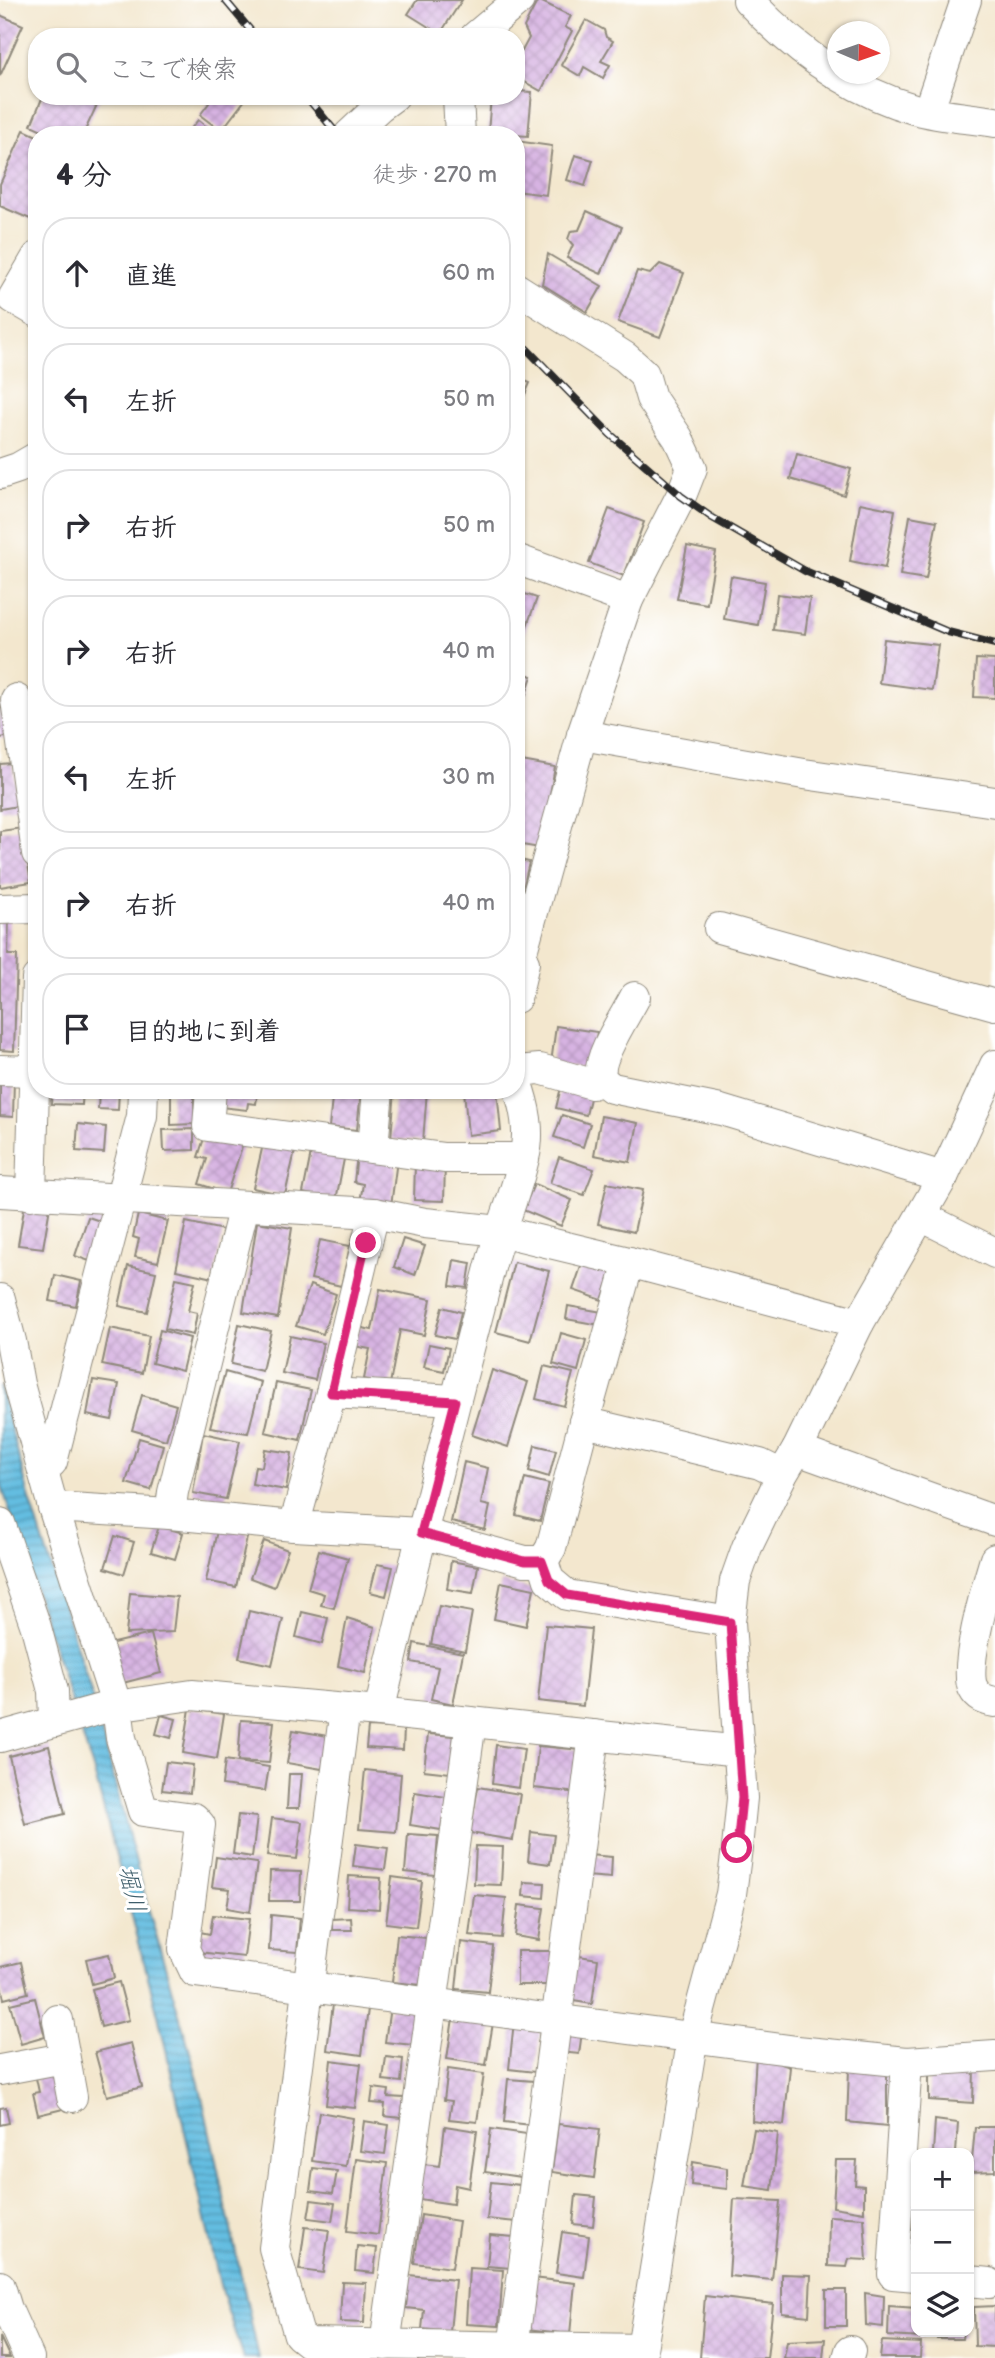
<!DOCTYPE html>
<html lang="ja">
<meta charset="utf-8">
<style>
:root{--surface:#fff;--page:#f7f7f7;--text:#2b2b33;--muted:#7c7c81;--line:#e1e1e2}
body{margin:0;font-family:"Balsamiq Sans","Klee One",sans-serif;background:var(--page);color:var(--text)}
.controls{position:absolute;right:21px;bottom:21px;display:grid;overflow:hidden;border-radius:14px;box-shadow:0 2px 5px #0004}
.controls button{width:63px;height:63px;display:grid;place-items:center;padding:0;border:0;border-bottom:2px solid var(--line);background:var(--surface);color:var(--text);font:35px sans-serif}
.compass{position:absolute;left:827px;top:21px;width:63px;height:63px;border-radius:50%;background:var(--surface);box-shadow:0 2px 5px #0004;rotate:92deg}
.stop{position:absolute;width:21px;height:21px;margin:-16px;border:5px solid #db2777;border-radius:50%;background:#fff}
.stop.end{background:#db2777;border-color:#fff;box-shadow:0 2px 7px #0008}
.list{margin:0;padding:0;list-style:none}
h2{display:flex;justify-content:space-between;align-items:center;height:91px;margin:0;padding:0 28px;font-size:30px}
h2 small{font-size:23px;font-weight:400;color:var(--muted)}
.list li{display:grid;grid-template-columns:46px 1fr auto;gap:21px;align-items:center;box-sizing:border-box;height:112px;margin:0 14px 14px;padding:0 14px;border:2px solid var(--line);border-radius:28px}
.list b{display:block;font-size:26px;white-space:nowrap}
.list em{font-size:23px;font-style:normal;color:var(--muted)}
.icon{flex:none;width:38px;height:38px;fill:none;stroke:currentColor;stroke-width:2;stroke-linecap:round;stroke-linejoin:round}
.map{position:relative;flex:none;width:995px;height:2358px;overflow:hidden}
.search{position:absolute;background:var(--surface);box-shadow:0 2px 5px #0004;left:28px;top:28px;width:497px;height:77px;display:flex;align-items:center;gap:18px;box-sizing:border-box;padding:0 24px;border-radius:28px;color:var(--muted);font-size:26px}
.panel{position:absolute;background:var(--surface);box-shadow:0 2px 5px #0004;left:28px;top:126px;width:497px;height:973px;border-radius:28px}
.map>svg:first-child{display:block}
</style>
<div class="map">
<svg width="995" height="2358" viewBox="0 0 995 2358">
<defs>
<pattern id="water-rules" width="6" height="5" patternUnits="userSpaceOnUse" patternTransform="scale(1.75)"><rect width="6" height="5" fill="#63bde1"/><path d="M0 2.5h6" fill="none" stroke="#529ab7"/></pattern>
<pattern id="building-cross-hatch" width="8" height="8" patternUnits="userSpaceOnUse" patternTransform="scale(1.75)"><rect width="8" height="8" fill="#d7b3e2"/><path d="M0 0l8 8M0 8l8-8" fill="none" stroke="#b99ac2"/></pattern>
</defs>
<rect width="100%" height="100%" fill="#fff"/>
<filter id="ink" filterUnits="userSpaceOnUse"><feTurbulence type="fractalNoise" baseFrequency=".0143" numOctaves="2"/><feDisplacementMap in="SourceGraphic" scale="14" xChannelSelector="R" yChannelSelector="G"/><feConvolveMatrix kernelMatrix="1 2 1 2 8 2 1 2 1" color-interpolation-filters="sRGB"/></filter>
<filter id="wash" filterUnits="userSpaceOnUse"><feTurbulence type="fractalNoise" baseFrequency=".00686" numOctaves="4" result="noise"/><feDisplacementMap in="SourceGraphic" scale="28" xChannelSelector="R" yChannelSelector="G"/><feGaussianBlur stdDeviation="1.57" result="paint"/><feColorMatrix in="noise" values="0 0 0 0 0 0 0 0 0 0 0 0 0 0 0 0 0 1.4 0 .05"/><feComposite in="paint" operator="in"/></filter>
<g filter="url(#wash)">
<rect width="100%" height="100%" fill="#f3e7ce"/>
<!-- water -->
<polygon fill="url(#water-rules)" stroke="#477486" stroke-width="2" points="0,1386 29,1496 91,1692 147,1904 199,2083 259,2358 243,2358 222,2293 158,2015 94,1772 2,1487 0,1478"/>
<g id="blocks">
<!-- building -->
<g fill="url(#building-cross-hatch)">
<polygon points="417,0 462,0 440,34 408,14"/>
<polygon points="538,0 571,16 565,27 572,31 541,91 516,77 516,62 529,38 524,27"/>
<polygon points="0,15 23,25 0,76"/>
<polygon points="586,20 604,30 606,37 613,41 601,61 610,65 603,78 584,67 580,76 561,65"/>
<polygon points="516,91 532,92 528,136 488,133 491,96 516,96"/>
<polygon points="43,96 101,96 83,135 53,135 31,125"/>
<polygon points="207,96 248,96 221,131 200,115 209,103 204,100"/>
<polygon points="198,120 217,135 186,135"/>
<polygon points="24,130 37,136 37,222 0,206 0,184"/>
<polygon points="516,141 552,146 546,195 516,191"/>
<polygon points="575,155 593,160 585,186 567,180"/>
<polygon points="587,211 622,227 601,274 567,258 573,245 568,239 571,231 579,230"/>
<polygon points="548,254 602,286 587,312 542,284"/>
<polygon points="660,264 684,273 660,337 618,322 637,271 650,274"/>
<polygon points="516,377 530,383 516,415"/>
<polygon points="797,454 851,469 844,495 790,479"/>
<polygon points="860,503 895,510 885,568 850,561"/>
<polygon points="609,509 644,522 624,576 589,563"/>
<polygon points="910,516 937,521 926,579 900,575"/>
<polygon points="687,546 716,552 707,604 677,599"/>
<polygon points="731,576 765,582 758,625 724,619"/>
<polygon points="516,591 537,598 520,645 516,644"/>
<polygon points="777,594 810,598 805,634 773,630"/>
<polygon points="884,639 938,645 932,690 879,683"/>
<polygon points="976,659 995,660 995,698 974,697"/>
<polygon points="516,671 532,676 522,706 516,705"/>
<polygon points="0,705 4,705 6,737 0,738"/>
<polygon points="516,760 555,767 540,848 516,844"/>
<polygon points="12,763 18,806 0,809 0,764"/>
<polygon points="22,828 31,882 0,887 0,831"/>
<polygon points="516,859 529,862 517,916 516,915"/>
<polygon points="0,919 9,919 8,955 17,955 14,1051 0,1050"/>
<polygon points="556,1026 597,1032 591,1069 551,1063"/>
<polygon points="0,1079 14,1079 13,1117 0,1116"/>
<polygon points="562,1083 592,1090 586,1115 556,1108"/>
<polygon points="52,1090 83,1090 82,1105 51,1104"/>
<polygon points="99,1090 119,1090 118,1110 98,1109"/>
<polygon points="223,1090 258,1090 256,1104 248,1103 247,1110 221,1107"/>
<polygon points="333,1090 361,1090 357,1130 329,1127"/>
<polygon points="395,1090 427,1090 423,1142 391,1139"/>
<polygon points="464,1090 497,1090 501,1131 468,1135"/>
<polygon points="171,1093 194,1093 194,1124 171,1125"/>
<polygon points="562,1115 590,1124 583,1147 554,1137"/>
<polygon points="601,1116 638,1123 630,1162 594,1155"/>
<polygon points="78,1124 106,1127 104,1153 76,1151"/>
<polygon points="194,1129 194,1150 164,1151 163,1130"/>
<polygon points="207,1129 244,1141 227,1193 199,1184 207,1159 198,1157"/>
<polygon points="264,1140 296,1147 285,1195 253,1188"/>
<polygon points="312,1148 345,1154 336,1200 303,1193"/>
<polygon points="357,1154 397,1160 391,1206 360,1202 363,1184 354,1182"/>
<polygon points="559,1157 594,1169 584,1195 550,1183"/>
<polygon points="415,1163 445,1164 444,1201 414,1200"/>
<polygon points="607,1183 643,1190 634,1232 598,1224"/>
<polygon points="534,1184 572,1200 561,1226 523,1210"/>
<polygon points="25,1203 50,1207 43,1248 18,1245"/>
<polygon points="138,1214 168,1221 158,1262 135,1257 139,1239 133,1237"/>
<polygon points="88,1217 109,1224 95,1263 75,1256"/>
<polygon points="186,1222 223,1230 214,1278 176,1270"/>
<polygon points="257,1222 292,1228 278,1318 243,1312"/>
<polygon points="403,1239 425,1246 415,1275 394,1267"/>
<polygon points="320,1240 350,1246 341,1286 311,1279"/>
<polygon points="584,1258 613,1268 602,1300 573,1290"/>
<polygon points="454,1260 471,1263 467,1288 450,1286"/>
<polygon points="514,1262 549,1271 530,1341 496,1332"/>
<polygon points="128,1266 156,1272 147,1312 119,1306"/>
<polygon points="55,1275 81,1281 76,1306 50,1301"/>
<polygon points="176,1278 195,1282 188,1311 197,1313 193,1335 165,1329"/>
<polygon points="310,1285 336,1294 323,1334 296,1326"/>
<polygon points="380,1289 431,1299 424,1335 400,1330 390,1384 364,1379 370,1349 354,1346 358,1327 372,1330"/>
<polygon points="568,1306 608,1313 606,1326 566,1319"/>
<polygon points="442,1307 461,1312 455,1339 435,1335"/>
<polygon points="239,1324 271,1331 262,1371 231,1364"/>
<polygon points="110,1328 149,1336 142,1373 102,1365"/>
<polygon points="160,1330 190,1338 182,1371 152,1363"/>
<polygon points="561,1333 586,1340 578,1371 553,1364"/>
<polygon points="290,1336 323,1343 315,1380 282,1373"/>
<polygon points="429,1344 449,1348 444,1371 424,1367"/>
<polygon points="544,1366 573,1373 564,1406 536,1399"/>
<polygon points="492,1370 528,1382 508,1447 472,1435"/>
<polygon points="225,1372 261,1382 248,1433 210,1427"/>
<polygon points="93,1380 119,1384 112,1420 87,1415"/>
<polygon points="276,1383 311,1390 300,1440 265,1432"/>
<polygon points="142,1395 176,1405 166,1440 132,1430"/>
<polygon points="203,1433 240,1441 226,1499 193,1493"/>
<polygon points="139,1438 163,1445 151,1490 126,1483"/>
<polygon points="535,1445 556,1450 549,1477 529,1471"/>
<polygon points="265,1449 292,1453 286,1490 252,1484 255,1466 262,1467"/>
<polygon points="464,1462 488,1468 481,1504 490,1506 485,1530 451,1522"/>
<polygon points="525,1478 549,1484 540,1521 516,1515"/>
<polygon points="159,1526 183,1533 175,1559 151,1552"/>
<polygon points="218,1526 248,1533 236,1587 206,1581"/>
<polygon points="115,1536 134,1542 124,1574 105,1568"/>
<polygon points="264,1541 288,1550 274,1587 250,1578"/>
<polygon points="319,1550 348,1558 334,1608 321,1605 324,1594 308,1589"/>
<polygon points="451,1561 478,1566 473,1593 447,1589"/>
<polygon points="377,1564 393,1567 386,1596 370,1592"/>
<polygon points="501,1582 534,1589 526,1626 494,1619"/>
<polygon points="130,1593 177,1597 173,1632 126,1634"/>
<polygon points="439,1606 472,1612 465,1651 431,1644"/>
<polygon points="249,1611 283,1619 272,1665 239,1658"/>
<polygon points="302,1612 328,1618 322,1644 296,1637"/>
<polygon points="347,1618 375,1627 365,1673 338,1666"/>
<polygon points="546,1625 591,1629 583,1706 538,1701"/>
<polygon points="151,1634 161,1673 119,1684 109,1644"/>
<polygon points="414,1643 463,1653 453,1704 431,1699 438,1667 411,1662"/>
<polygon points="190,1709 224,1714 217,1759 183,1753"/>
<polygon points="161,1715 176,1719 171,1738 156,1734"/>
<polygon points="241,1720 274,1722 269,1763 238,1761"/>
<polygon points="368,1727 404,1729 403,1750 366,1748"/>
<polygon points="293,1730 328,1736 322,1769 287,1763"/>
<polygon points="428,1734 454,1736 450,1773 424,1770"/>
<polygon points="496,1745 524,1749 519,1788 492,1784"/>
<polygon points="49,1746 65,1814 25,1824 9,1756"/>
<polygon points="538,1746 582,1750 578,1793 534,1788"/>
<polygon points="225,1760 269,1767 265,1791 222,1785"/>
<polygon points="166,1762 193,1765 190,1793 162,1790"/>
<polygon points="365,1770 401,1774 396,1832 359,1829"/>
<polygon points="289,1774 302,1774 299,1808 287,1808"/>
<polygon points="478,1787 520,1794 513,1840 470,1833"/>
<polygon points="415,1792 446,1797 441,1830 410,1825"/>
<polygon points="238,1815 257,1817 252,1857 233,1854"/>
<polygon points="272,1818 302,1822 297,1859 267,1856"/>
<polygon points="531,1832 554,1835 550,1864 528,1861"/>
<polygon points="408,1834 438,1836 435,1875 405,1872"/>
<polygon points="356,1844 388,1848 385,1870 353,1866"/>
<polygon points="476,1846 503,1847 501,1885 474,1884"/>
<polygon points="588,1855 612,1857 611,1878 586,1876"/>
<polygon points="216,1857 257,1863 250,1912 227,1908 230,1889 212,1887"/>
<polygon points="270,1871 301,1872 300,1901 269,1901"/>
<polygon points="349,1876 381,1878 379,1909 347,1907"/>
<polygon points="392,1877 422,1881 416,1927 386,1923"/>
<polygon points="524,1882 545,1883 544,1898 523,1896"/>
<polygon points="474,1895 506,1898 502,1938 469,1935"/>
<polygon points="519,1905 544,1908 539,1940 515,1936"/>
<polygon points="213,1915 249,1919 244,1957 198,1952 200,1932 210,1934"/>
<polygon points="271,1915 300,1918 297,1952 269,1950"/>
<polygon points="351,1918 352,1930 332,1930 332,1919"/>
<polygon points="397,1935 426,1938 422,1985 392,1982"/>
<polygon points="461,1942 493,1946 488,1992 456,1989"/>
<polygon points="517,1951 554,1951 553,1985 517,1985"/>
<polygon points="109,1954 114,1978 92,1984 86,1959"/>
<polygon points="573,1955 598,1959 592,2004 567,2000"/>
<polygon points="21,1962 28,1993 4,1999 0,1982 0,1967"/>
<polygon points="119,1982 129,2020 101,2027 92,1989"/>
<polygon points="35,1998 45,2037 21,2044 10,2004"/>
<polygon points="333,2004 368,2009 362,2055 327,2050"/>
<polygon points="390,2007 418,2010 413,2045 385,2042"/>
<polygon points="453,2018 493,2023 486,2065 447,2059"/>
<polygon points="514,2021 541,2024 535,2072 509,2069"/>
<polygon points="562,2030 582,2032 579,2054 560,2052"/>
<polygon points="131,2043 142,2087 107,2096 95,2052"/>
<polygon points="756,2055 790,2067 784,2125 752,2121"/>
<polygon points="386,2057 403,2059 401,2082 383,2080"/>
<polygon points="331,2060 361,2064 355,2108 326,2105"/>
<polygon points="929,2065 974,2068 973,2103 929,2100"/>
<polygon points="448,2069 484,2074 477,2122 449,2119 452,2101 444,2100"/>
<polygon points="849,2069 887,2070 887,2126 847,2122"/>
<polygon points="56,2074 63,2109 38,2115 33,2093 39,2092 36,2078"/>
<polygon points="508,2079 534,2081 530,2125 504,2122"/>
<polygon points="373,2088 389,2090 388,2097 404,2098 401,2118 384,2116 385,2104 371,2103"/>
<polygon points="6,2107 9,2123 0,2125 0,2108"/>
<polygon points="319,2112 353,2118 346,2166 312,2161"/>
<polygon points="935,2120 958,2123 956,2153 933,2153"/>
<polygon points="364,2121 389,2125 385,2154 360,2151"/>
<polygon points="558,2124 600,2129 594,2178 552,2172"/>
<polygon points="445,2126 477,2131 469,2188 455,2185 453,2204 419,2199 423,2164 440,2166"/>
<polygon points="975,2127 995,2127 995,2171 971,2172"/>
<polygon points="491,2129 527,2134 521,2177 485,2172"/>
<polygon points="754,2129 778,2133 772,2190 744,2186"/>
<polygon points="356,2159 387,2163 378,2235 347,2231"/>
<polygon points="836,2160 857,2160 855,2185 864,2186 864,2212 833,2207"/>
<polygon points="693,2162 727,2168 727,2189 691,2185"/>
<polygon points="313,2168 337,2171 333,2194 310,2191"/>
<polygon points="491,2182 520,2185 516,2222 487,2219"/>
<polygon points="576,2195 596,2197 593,2226 573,2224"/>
<polygon points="734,2199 780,2201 772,2280 729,2276"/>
<polygon points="311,2200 335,2203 332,2221 308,2218"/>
<polygon points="421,2215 459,2221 452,2268 414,2263"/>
<polygon points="829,2216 864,2218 867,2260 849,2259 847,2267 828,2266"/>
<polygon points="305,2227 329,2230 323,2273 299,2270"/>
<polygon points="562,2232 589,2236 584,2277 556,2273"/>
<polygon points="490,2235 514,2237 511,2268 487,2266"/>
<polygon points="357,2246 377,2248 374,2273 355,2271"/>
<polygon points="469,2268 503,2270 499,2326 466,2324"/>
<polygon points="782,2274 811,2275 809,2316 782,2313"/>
<polygon points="409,2275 455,2280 450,2332 422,2329 424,2310 406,2308"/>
<polygon points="532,2278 575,2283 570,2334 527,2329"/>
<polygon points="342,2282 366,2283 364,2323 340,2322"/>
<rect x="826" y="2290" width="20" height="36"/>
<polygon points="865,2293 884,2296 883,2327 866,2325"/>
<polygon points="705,2296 773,2304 767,2358 700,2358"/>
<polygon points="889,2306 916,2308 916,2332 923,2332 923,2338 888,2336"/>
<polygon points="995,2306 995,2347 975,2346 974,2307"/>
<polygon points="937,2332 963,2332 962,2339 937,2339"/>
<polygon points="0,2337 10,2358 0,2358"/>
<polygon points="825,2339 823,2358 784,2358 787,2341"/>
<polygon points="882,2341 921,2343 920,2358 880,2358"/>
</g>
</g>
</g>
<g filter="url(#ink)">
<use href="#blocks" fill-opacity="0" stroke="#8f897c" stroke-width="2"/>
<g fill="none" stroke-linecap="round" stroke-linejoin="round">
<!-- minor casing -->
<g stroke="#8f897c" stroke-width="32">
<g id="minor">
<path d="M748,0C794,49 848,90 914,109C940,116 969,118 995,122"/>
<polyline points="475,37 519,0"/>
<polyline points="458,96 460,135"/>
<polyline points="931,111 933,97 966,0"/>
<polyline points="349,135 379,107 394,96"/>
<polyline points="37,257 13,298 37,312"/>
<polyline points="516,288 625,357 644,374 651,398 678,438 692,468 681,496 628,600"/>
<polyline points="0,474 18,468 37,457"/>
<polyline points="516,559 628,600 582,735 520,959 524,963 516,998"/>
<polyline points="16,699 37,853"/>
<polyline points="582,735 804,774 995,802"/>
<polyline points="0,909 37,908"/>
<polyline points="719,928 995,1005"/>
<path d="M635,997C626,1015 597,1057 601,1076C603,1082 607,1084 612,1088L721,1110L943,1177"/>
<polyline points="0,1070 34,1071"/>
<polyline points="516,1071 540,1069 592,1084 602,1080"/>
<polyline points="211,1090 208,1126 444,1158 524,1158"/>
<polyline points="373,1148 378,1090"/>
<polyline points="0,1192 374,1213 425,1223 500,1231 629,1262 859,1323"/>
<polyline points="31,1195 37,978"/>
<polyline points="244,1206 173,1492 170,1514 294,1526"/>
<polyline points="921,1216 995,1253"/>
<polyline points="629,1262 584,1422 760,1464 782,1475"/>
<polyline points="0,1299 11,1341 19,1384 53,1507 117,1707 121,1738 143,1811 194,1818 200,1825 184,1949 195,1972 797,2051 907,2062 995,2056"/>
<polyline points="331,1393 374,1213"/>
<polyline points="455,1400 331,1393 294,1526 421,1533 525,1561 543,1561 551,1548 584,1422"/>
<polyline points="797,1450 995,1521"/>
<polyline points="43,1470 52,1462 142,1116 143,1090"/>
<polyline points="53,1507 170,1514"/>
<polyline points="0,1523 36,1627 53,1691 54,1722"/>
<path d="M995,1559C988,1582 962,1669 973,1688C978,1698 985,1700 995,1702"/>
<polyline points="543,1561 549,1580 567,1595 730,1622"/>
<polyline points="345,1709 274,2248 299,2335 309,2343 642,2349"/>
<path d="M379,1712C414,1562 452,1413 491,1264C500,1229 516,1194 524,1158C531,1132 525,1106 516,1081"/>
<polyline points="0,1737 108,1707 192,1695 379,1712 740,1751"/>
<polyline points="58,2020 72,2097"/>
<polyline points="907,2062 893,2274 916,2276"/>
<polyline points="0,2070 64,2058"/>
<polyline points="969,2281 989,2283"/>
<polyline points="0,2286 7,2309 29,2358"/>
<polyline points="385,2345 471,1722"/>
<polyline points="513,2348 594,1735"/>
<polyline points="643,2358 642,2349 693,2036 731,1894 737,1848 742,1798 730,1622 735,1581 747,1547 782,1475 797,1450 859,1323 943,1177 995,1065"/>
<polyline points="848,2358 850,2351"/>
</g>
</g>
<!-- minor -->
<use href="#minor" stroke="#fff" stroke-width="30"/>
<!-- rail casing -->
<g stroke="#2b2b2b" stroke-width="8">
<g id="rail">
<polyline points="225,0 256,37"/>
<polyline points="306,96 338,135"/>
<polyline points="516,338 610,434 681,496 711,517 805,571 948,632 995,644"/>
</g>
</g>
<!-- rail -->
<use href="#rail" stroke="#fff" stroke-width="5" stroke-dasharray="16" stroke-linecap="butt"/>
</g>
</g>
<g fill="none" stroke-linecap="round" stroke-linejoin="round" filter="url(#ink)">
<!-- route -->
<polyline stroke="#db2777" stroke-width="9" points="366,1243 331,1393 455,1401 421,1533 525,1561 542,1561 549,1580 567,1595 730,1622 742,1798 737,1848"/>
</g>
<g text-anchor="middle" stroke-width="6" stroke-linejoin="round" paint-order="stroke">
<!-- water labels -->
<g font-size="24" font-style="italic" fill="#3f5e6b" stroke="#fff">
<text transform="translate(132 1889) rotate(76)" y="8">堀川</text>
</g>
</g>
</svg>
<div class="controls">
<button>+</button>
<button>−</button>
<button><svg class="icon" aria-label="layers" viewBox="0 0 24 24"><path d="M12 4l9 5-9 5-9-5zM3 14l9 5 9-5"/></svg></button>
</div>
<svg class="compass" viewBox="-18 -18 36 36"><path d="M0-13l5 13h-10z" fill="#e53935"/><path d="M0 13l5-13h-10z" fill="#7c7c81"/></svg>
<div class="stop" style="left:737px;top:1848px"></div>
<div class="stop end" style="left:366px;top:1243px"></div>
<div class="search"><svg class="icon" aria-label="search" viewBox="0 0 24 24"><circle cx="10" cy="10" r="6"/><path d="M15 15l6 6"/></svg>ここで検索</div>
<section class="panel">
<h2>4 分<small>徒歩 · 270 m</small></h2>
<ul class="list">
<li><svg class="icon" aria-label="ahead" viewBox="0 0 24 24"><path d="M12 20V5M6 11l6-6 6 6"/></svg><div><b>直進</b></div><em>60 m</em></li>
<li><svg class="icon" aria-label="left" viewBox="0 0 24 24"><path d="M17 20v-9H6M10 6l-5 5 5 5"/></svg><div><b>左折</b></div><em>50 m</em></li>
<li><svg class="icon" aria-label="right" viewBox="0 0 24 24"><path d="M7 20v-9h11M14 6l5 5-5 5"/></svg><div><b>右折</b></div><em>50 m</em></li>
<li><svg class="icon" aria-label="right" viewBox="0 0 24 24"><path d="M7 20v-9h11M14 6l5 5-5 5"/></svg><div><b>右折</b></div><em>40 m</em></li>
<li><svg class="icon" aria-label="left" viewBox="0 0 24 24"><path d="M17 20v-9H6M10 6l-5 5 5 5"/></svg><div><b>左折</b></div><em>30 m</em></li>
<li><svg class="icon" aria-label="right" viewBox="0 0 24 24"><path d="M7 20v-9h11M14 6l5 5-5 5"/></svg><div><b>右折</b></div><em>40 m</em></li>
<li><svg class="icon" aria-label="arrive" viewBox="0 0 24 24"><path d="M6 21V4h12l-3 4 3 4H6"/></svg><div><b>目的地に到着</b></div></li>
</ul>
</section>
</div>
